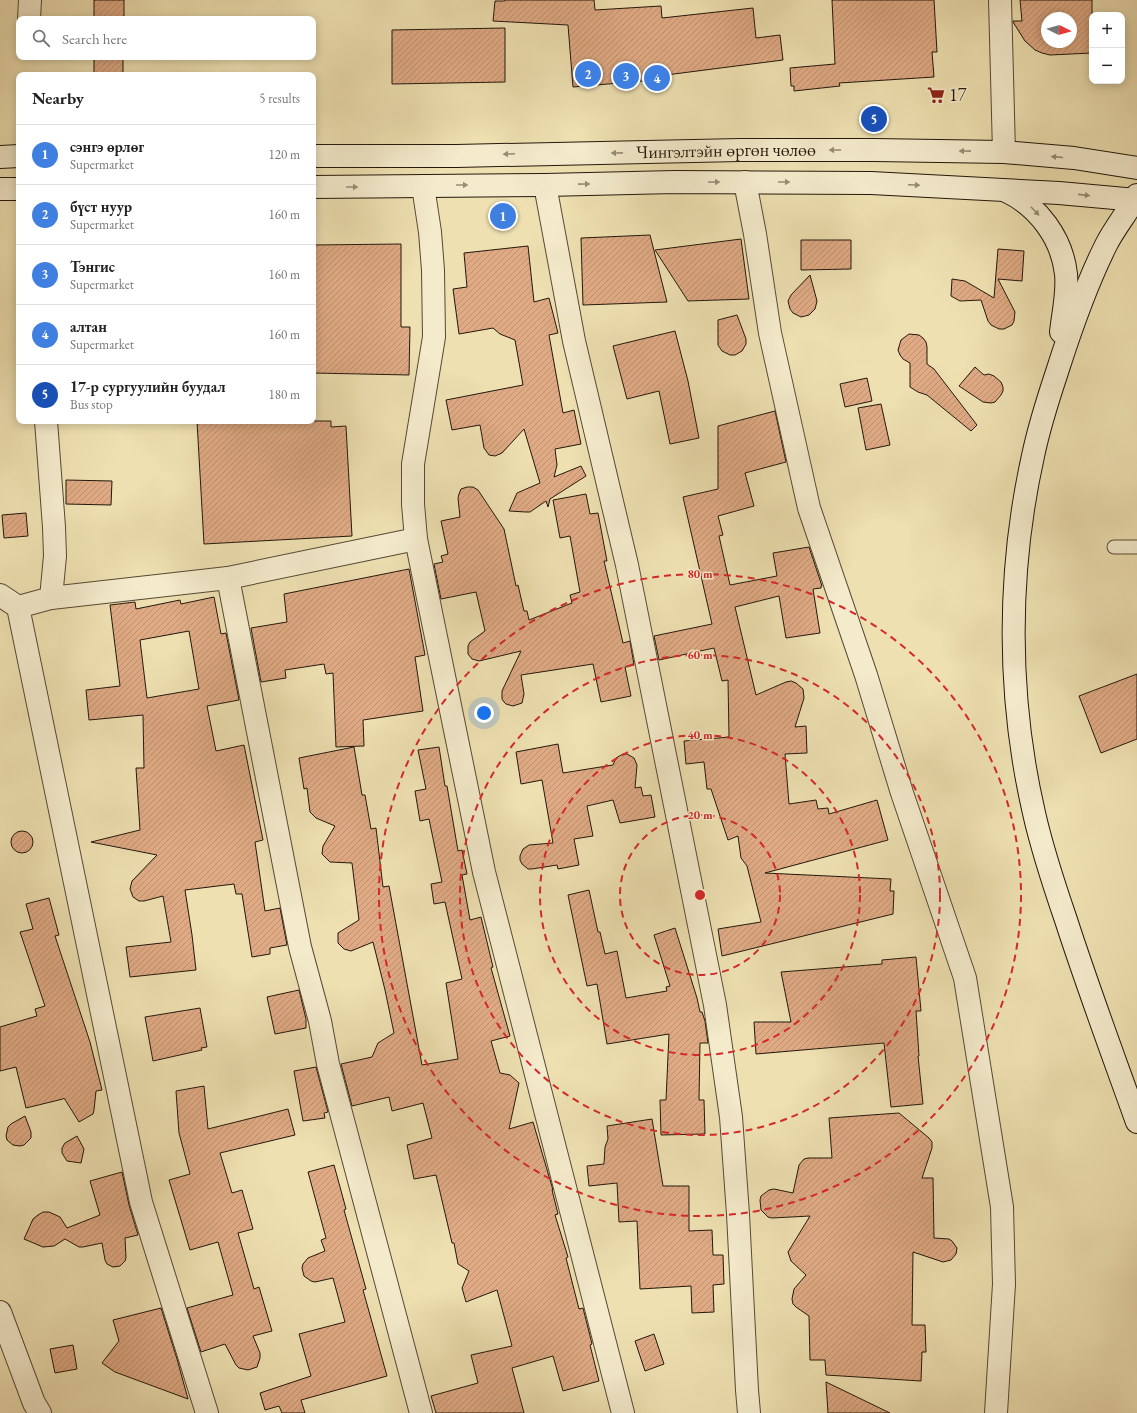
<!DOCTYPE html>
<meta charset="utf-8">
<style>
:root{--surface:#fff;--page:#f6f6f6;--text:#222;--muted:#767676;--line:#e0e0e0;--accent:#8f2418}
body{margin:0;font-family:"EB Garamond",serif;background:var(--page);color:var(--text)}
.controls{position:absolute;right:12px;top:12px;display:grid;overflow:hidden;border-radius:8px;box-shadow:0 2px 10px #0003}
.controls button{width:36px;height:36px;display:grid;place-items:center;padding:0;border:0;border-bottom:1px solid var(--line);background:var(--surface);color:var(--text);font:20px sans-serif}
.compass{position:absolute;left:1041px;top:12px;width:36px;height:36px;border-radius:50%;background:var(--surface);box-shadow:0 2px 10px #0003;rotate:95deg}
.you{position:absolute;left:484px;top:713px;width:14px;height:14px;margin:-10px;border:3px solid #fff;border-radius:50%;background:#1a73e8;box-shadow:0 0 0 6px #1a73e833}
.badge{display:grid;place-items:center;width:26px;height:26px;border-radius:50%;background:var(--accent);color:#fff;font-size:13px;font-weight:700}
.pin{position:absolute;translate:-50% -50%;border:2px solid #fff;box-shadow:0 1px 4px #0006}
.list{margin:0;padding:0;list-style:none}
h2{display:flex;justify-content:space-between;align-items:center;height:52px;margin:0;padding:0 16px;font-size:17px}
h2 small{font-size:13px;font-weight:400;color:var(--muted)}
.list li{display:grid;grid-template-columns:26px 1fr auto;gap:12px;align-items:center;box-sizing:border-box;height:60px;padding:0 16px;border-top:1px solid var(--line)}
.list b{display:block;font-size:15px;white-space:nowrap}
.list p{margin:0;font-size:13px;white-space:nowrap;color:var(--muted)}
.list em{font-size:13px;font-style:normal;color:var(--muted)}
.icon{flex:none;width:22px;height:22px;fill:none;stroke:currentColor;stroke-width:2;stroke-linecap:round;stroke-linejoin:round}
.map{position:relative;flex:none;width:1137px;height:1413px;overflow:hidden}
.search{position:absolute;background:var(--surface);box-shadow:0 2px 10px #0003;left:16px;top:16px;width:300px;height:44px;display:flex;align-items:center;gap:10px;box-sizing:border-box;padding:0 14px;border-radius:8px;color:var(--muted);font-size:15px}
.panel{position:absolute;background:var(--surface);box-shadow:0 2px 10px #0003;left:16px;top:72px;width:300px;height:352px;border-radius:8px}
.map>svg:first-child{display:block}
</style>
<div class="map">
<svg width="1137" height="1413" viewBox="0 0 1137 1413">
<defs>
<pattern id="building-hatch" width="6" height="6" patternUnits="userSpaceOnUse"><rect width="6" height="6" fill="#dfaa84"/><path d="M-1 1l2-2M0 6l6-6M5 7l2-2" fill="none" stroke="#bf9271"/></pattern>
</defs>
<rect width="100%" height="100%" fill="#eee0b1"/>
<filter id="stains"><feTurbulence type="fractalNoise" baseFrequency=".005" numOctaves="4"/><feColorMatrix values="0 0 0 0 .2 0 0 0 0 .09 0 0 0 0 .02 0 0 0 .5 -.17"/></filter>
<radialGradient id="worn" r=".72"><stop offset=".6" stop-color="#630" stop-opacity="0"/><stop offset="1" stop-color="#630" stop-opacity=".3"/></radialGradient>
<!-- building -->
<g fill="url(#building-hatch)" stroke="#23170c" fill-rule="evenodd">
<rect x="94" y="0" width="30" height="19"/>
<polygon points="505,0 594,0 595,10 661,6 662,18 753,8 756,38 780,35 783,60 666,75 666,79 573,87 568,25 493,21 495,1 505,1"/>
<polygon points="832,0 934,0 937,52 932,52 934,77 839,83 840,86 794,91 794,86 791,86 790,68 835,64"/>
<path d="M1020,0H1092V53L1050,55L1042,53L1035,50L1025,41L1013,22V21H1022ZM1047,18H1071V42H1047Z"/>
<polygon points="505,28 505,82 392,84 392,30"/>
<rect x="94" y="57" width="29" height="18"/>
<polygon points="650,235 667,302 583,305 581,238"/>
<polygon points="741,239 749,299 688,301 655,250"/>
<polygon points="801,240 851,240 851,269 801,270"/>
<polygon points="401,244 401,327 410,327 409,375 313,373 313,245"/>
<polygon points="528,246 534,302 549,298 558,333 549,335 563,413 574,410 581,444 555,449 557,465 554,477 581,466 586,476 550,499 548,507 546,501 530,512 526,512 509,511 517,493 540,483 524,429 502,453 495,456 489,455 484,448 480,425 452,430 446,400 523,385 515,340 500,334 493,328 459,334 453,289 467,287 464,253"/>
<polygon points="998,249 1024,251 1022,281 998,279 1015,312 1014,321 1012,325 1004,329 999,329 991,325 988,321 981,300 960,301 951,296 952,279 965,281 994,298"/>
<polygon points="810,275 817,301 815,309 809,315 801,317 793,313 790,309 788,301 791,295"/>
<polygon points="737,315 746,339 746,344 742,351 735,355 730,355 722,351 718,345 718,320"/>
<polygon points="675,331 688,381 699,438 670,444 659,391 627,399 613,346"/>
<polygon points="909,334 919,335 923,338 926,342 927,347 927,364 934,369 977,425 971,431 927,395 918,392 910,387 910,363 903,359 900,355 898,350 901,340"/>
<polygon points="975,367 984,375 989,374 994,376 1001,382 1003,387 1003,391 1001,395 995,402 991,403 983,402 959,386"/>
<polygon points="867,378 872,401 845,407 840,384"/>
<polygon points="881,404 890,445 866,450 858,408"/>
<polygon points="775,411 786,462 745,473 754,506 718,516 723,535 719,536 730,585 777,576 773,553 809,547 822,586 821,586 821,588 813,589 820,633 786,638 779,596 735,607 756,695 786,682 791,681 796,683 803,689 804,698 795,727 806,726 807,753 785,754 789,804 816,800 818,809 828,808 829,814 877,800 888,840 765,873 891,879 890,891 894,891 893,914 722,956 718,929 761,922 747,866 741,858 738,836 728,840 711,789 707,789 704,762 686,764 684,741 729,737 728,680 722,681 714,648 659,660 654,636 712,624 683,497 718,489 718,426"/>
<polygon points="197,421 331,421 331,427 346,426 352,536 204,544"/>
<polygon points="66,480 112,481 111,505 66,504"/>
<polygon points="467,487 473,487 478,490 504,529 516,586 518,585 524,611 527,611 529,620 572,603 570,595 580,592 570,536 560,538 553,500 586,494 590,514 598,513 607,561 604,561 623,643 630,641 634,665 625,667 631,696 601,702 593,664 521,675 524,694 522,703 513,706 506,704 504,702 502,699 502,691 521,651 479,661 472,659 468,654 468,646 470,642 485,631 476,592 441,599 434,564 443,562 441,556 448,554 441,521 460,517 458,498 459,494 461,489"/>
<polygon points="26,513 28,536 4,538 2,515"/>
<polygon points="409,569 425,655 415,657 423,711 363,720 364,746 336,747 333,673 326,674 324,664 285,670 286,678 261,682 251,628 287,622 284,594"/>
<path d="M214,597L221,634L226,633L239,700L207,706L216,751L244,745L263,840L255,842L265,911L280,908L287,945L270,948V954L252,957L242,894H236L234,884L185,890L192,935L196,970L130,977L126,947L171,942L163,896L144,901H139L133,897L130,889L132,881L157,855L91,842L140,830L136,768H144L143,715L89,720L86,690L120,686L110,605L135,602L136,609L180,600L181,604ZM189,631L199,689L147,698L140,640Z"/>
<polygon points="1137,674 1137,739 1101,753 1079,696"/>
<polygon points="558,744 563,773 613,765 616,758 623,754 627,754 634,758 637,765 635,788 641,787 643,796 651,795 655,817 620,823 613,800 587,806 593,836 574,839 579,865 558,869 557,865 532,869 528,869 522,864 520,860 520,856 523,849 529,845 553,843 542,780 521,784 516,752"/>
<polygon points="354,747 362,795 365,795 371,829 376,828 383,887 389,886 422,1065 458,1059 446,983 462,979 445,902 434,904 431,884 442,882 429,819 420,821 415,791 426,789 418,750 439,747 445,786 447,786 458,851 462,850 467,874 462,875 470,920 481,917 493,967 491,968 510,1036 491,1041 500,1073 510,1075 519,1083 509,1129 533,1122 553,1190 552,1190 558,1214 555,1215 568,1257 566,1258 579,1309 583,1308 592,1344 590,1345 599,1381 563,1391 553,1356 512,1368 524,1413 436,1413 431,1396 478,1383 471,1355 512,1346 497,1290 466,1302 462,1288 469,1271 458,1264 454,1243 452,1243 436,1175 414,1179 407,1145 432,1138 423,1103 392,1111 389,1097 352,1106 341,1064 372,1057 378,1043 394,1033 385,990 373,942 351,951 344,949 338,943 338,933 359,920 352,863 330,862 322,854 323,846 335,826 316,818 310,812 307,788 304,789 299,758"/>
<circle cx="22" cy="842" r="11"/>
<polygon points="589,890 598,932 600,932 605,954 617,951 626,998 667,991 666,987 670,986 654,935 675,928 697,998 700,1012 702,1012 705,1021 708,1043 700,1043 699,1100 704,1100 705,1134 661,1135 660,1100 666,1100 669,1034 607,1044 597,984 587,986 568,895"/>
<polygon points="49,898 59,935 55,936 90,1042 102,1090 96,1091 94,1110 93,1114 79,1122 64,1098 63,1099 26,1108 16,1067 0,1071 0,1027 37,1016 35,1009 45,1006 20,932 33,929 26,904"/>
<polygon points="916,957 921,1011 916,1011 919,1056 918,1056 923,1104 891,1107 884,1043 756,1054 754,1022 791,1022 781,972 882,964 882,960"/>
<polygon points="299,990 306,1019 306,1028 275,1034 267,997"/>
<polygon points="200,1008 207,1047 201,1048 202,1050 153,1061 145,1017"/>
<polygon points="316,1067 328,1112 324,1113 325,1118 303,1121 294,1071"/>
<polygon points="204,1086 208,1129 288,1109 295,1135 220,1153 232,1193 242,1190 253,1229 238,1233 254,1289 259,1287 272,1331 253,1336 260,1353 260,1358 257,1367 248,1370 239,1368 236,1365 225,1344 201,1352 187,1308 233,1295 218,1242 190,1250 169,1180 190,1174 179,1133 176,1091"/>
<polygon points="899,1113 929,1138 932,1142 932,1148 922,1178 933,1178 934,1238 949,1239 952,1241 957,1248 956,1254 951,1260 943,1262 913,1252 912,1325 925,1325 926,1352 922,1352 921,1381 826,1375 825,1360 810,1360 809,1316 796,1307 793,1304 792,1299 794,1289 806,1275 791,1261 788,1252 810,1216 772,1218 768,1217 761,1210 760,1200 761,1196 769,1190 774,1189 793,1193 799,1165 804,1159 808,1158 832,1158 829,1118"/>
<polygon points="25,1116 31,1132 31,1138 24,1145 20,1146 13,1145 7,1140 6,1136 8,1127 11,1124"/>
<polygon points="652,1119 663,1186 689,1186 689,1231 712,1230 713,1255 723,1255 724,1284 713,1285 714,1312 692,1313 691,1286 640,1289 637,1221 619,1222 617,1183 589,1186 587,1166 604,1164 605,1147 608,1139 607,1126"/>
<polygon points="77,1136 84,1149 81,1163 67,1161 62,1153 62,1148 65,1143"/>
<polygon points="334,1165 346,1209 344,1210 366,1289 363,1290 387,1376 301,1400 305,1413 282,1413 279,1406 265,1410 260,1393 311,1376 299,1334 345,1322 333,1278 315,1282 311,1281 304,1276 302,1268 303,1264 308,1258 325,1251 321,1240 326,1238 308,1172"/>
<polygon points="122,1172 129,1205 138,1235 125,1238 126,1258 125,1261 120,1266 113,1267 107,1264 105,1260 102,1243 83,1247 79,1247 65,1239 54,1246 43,1247 24,1239 33,1219 38,1215 43,1212 49,1212 60,1217 67,1228 100,1215 90,1181"/>
<polygon points="161,1308 177,1359 188,1399 115,1372 102,1363 119,1341 113,1320"/>
<polygon points="654,1334 664,1364 645,1371 635,1341"/>
<polygon points="73,1345 77,1369 55,1373 50,1349"/>
<polygon points="826,1382 890,1413 828,1413"/>
</g>
<g fill="none" stroke-linecap="round" stroke-linejoin="round">
<!-- lane casing -->
<g stroke="#564935" stroke-width="15">
<polyline id="lane" points="1114,547 1137,547"/>
</g>
<!-- street casing -->
<g stroke="#564935" stroke-width="24">
<g id="street">
<polyline points="1000,0 1004,152"/>
<polyline points="29,19 30,0"/>
<polyline points="745,182 755,234 770,333 809,508 866,675 902,793 965,978 1002,1207 1004,1284 996,1413"/>
<polyline points="545,185 574,341 627,565 715,1005 731,1117 738,1214 747,1390 749,1413"/>
<polyline points="46,421 54,527 55,556 51,598 18,607 141,1202 207,1413"/>
<polyline points="416,539 484,872 623,1413"/>
<polyline points="228,578 300,947 320,1021 328,1064 421,1413"/>
<polyline points="0,595 18,607"/>
<polyline points="51,598 228,578 416,539 413,504 413,464 434,337 433,270 430,232 423,186"/>
<polyline points="0,1312 34,1403 40,1413"/>
</g>
</g>
<!-- secondary casing -->
<g stroke="#23170c" stroke-width="24">
<g id="secondary">
<path id="s1" d="M313,156H456L740,150H874L1004,152L1074,158L1137,168"/>
<polyline points="0,157 19,156"/>
<polyline points="313,187 545,185 675,182 871,183 1059,193 1137,200"/>
<polyline points="0,189 19,189"/>
<path d="M1006,191C1038,206 1062,238 1066,274C1068,293 1063,313 1061,332"/>
<path d="M1137,195C1128,212 1115,227 1106,245C1086,285 1071,328 1057,372C1048,399 1039,427 1033,456C1007,573 1007,696 1034,813C1042,849 1054,885 1066,920C1088,988 1113,1055 1137,1122"/>
</g>
</g>
<!-- lane -->
<use href="#lane" stroke="#f4ebcc" stroke-width="13"/>
<!-- street -->
<use href="#street" stroke="#f4ebcc" stroke-width="22"/>
<!-- secondary -->
<use href="#secondary" stroke="#f4ebcc" stroke-width="22"/>
</g>
<!-- one-way arrows -->
<defs><path id="oneway-solid" d="M-6-.8H1V-3.2L6.5 0L1 3.2V.8H-6Z"/></defs>
<g fill="#968c76">
<use href="#oneway-solid" transform="translate(835 150) rotate(180)"/>
<use href="#oneway-solid" transform="translate(965 151) rotate(-179)"/>
<use href="#oneway-solid" transform="translate(617 153) rotate(179)"/>
<use href="#oneway-solid" transform="translate(509 154) rotate(178)"/>
<use href="#oneway-solid" transform="translate(1057 157) rotate(-175)"/>
<use href="#oneway-solid" transform="translate(714 182)"/>
<use href="#oneway-solid" transform="translate(784 182)"/>
<use href="#oneway-solid" transform="translate(584 184) rotate(-1)"/>
<use href="#oneway-solid" transform="translate(462 185)"/>
<use href="#oneway-solid" transform="translate(914 185) rotate(3)"/>
<use href="#oneway-solid" transform="translate(352 187)"/>
<use href="#oneway-solid" transform="translate(1084 195) rotate(6)"/>
<use href="#oneway-solid" transform="translate(1035 211) rotate(46)"/>
</g>
<!-- distance rings -->
<g fill="none" stroke="#d62828" stroke-width="2" stroke-dasharray="7 5">
<circle cx="700" cy="895" r="80"/>
<circle cx="700" cy="895" r="160"/>
<circle cx="700" cy="895" r="240"/>
<circle cx="700" cy="895" r="321"/>
</g>
<!-- icons -->
<defs>
<g id="supermarket-bare" transform="scale(1.38)"><path d="M-6-5.5h2.5l.6 2H6L4.5 2H-2.5L-4.4-4H-6ZM-1.5 3.2a1.3 1.3 0 1 0 .1 0ZM3 3.2a1.3 1.3 0 1 0 .1 0Z" fill="#8f2418" stroke="#f4ebcc" stroke-width="2.5" paint-order="stroke"/></g>
</defs>
<g fill-rule="evenodd">
<use href="#supermarket-bare" x="936" y="95"/>
</g>
<g text-anchor="middle" stroke-width="3" stroke-linejoin="round" paint-order="stroke">
<!-- poi labels -->
<g font-size="18" fill="#23170c" stroke="#f4ebcc" text-anchor="start">
<text x="949" y="101">17</text>
</g>
<!-- street labels -->
<g font-size="18" fill="#23170c" stroke="#f4ebcc">
<text dy="6" stroke="none"><textPath href="#s1" startOffset="413">Чингэлтэйн өргөн чөлөө</textPath></text>
</g>
</g>
<circle cx="700" cy="895" r="6" fill="#d62828" stroke="#f4ebcc" stroke-width="2"/>
<g font-size="12" text-anchor="middle" font-weight="bold" fill="#d62828" stroke="#f4ebcc" stroke-width="3" stroke-linejoin="round" paint-order="stroke">
<text x="700" y="578">80 m</text>
<text x="700" y="659">60 m</text>
<text x="700" y="739">40 m</text>
<text x="700" y="819">20 m</text>
</g>
<rect width="100%" height="100%" filter="url(#stains)"/>
<rect width="100%" height="100%" fill="url(#worn)"/>
</svg>
<div class="controls">
<button>+</button>
<button>−</button>
</div>
<svg class="compass" viewBox="-18 -18 36 36"><path d="M0-13l5 13h-10z" fill="#e53935"/><path d="M0 13l5-13h-10z" fill="#767676"/></svg>
<div class="you"></div>
<div class="pin badge" style="left:503px;top:216px;background:#3f7fe0">1</div>
<div class="pin badge" style="left:588px;top:74px;background:#3f7fe0">2</div>
<div class="pin badge" style="left:626px;top:76px;background:#3f7fe0">3</div>
<div class="pin badge" style="left:657px;top:78px;background:#3f7fe0">4</div>
<div class="pin badge" style="left:874px;top:119px;background:#1a4fb4">5</div>
<div class="search"><svg class="icon" aria-label="search" viewBox="0 0 24 24"><circle cx="10" cy="10" r="6"/><path d="M15 15l6 6"/></svg>Search here</div>
<section class="panel">
<h2>Nearby<small>5 results</small></h2>
<ul class="list">
<li><span class="badge" style="background:#3f7fe0">1</span><div><b>сэнгэ өрлөг</b><p>Supermarket</p></div><em>120 m</em></li>
<li><span class="badge" style="background:#3f7fe0">2</span><div><b>бүст нуур</b><p>Supermarket</p></div><em>160 m</em></li>
<li><span class="badge" style="background:#3f7fe0">3</span><div><b>Тэнгис</b><p>Supermarket</p></div><em>160 m</em></li>
<li><span class="badge" style="background:#3f7fe0">4</span><div><b>алтан</b><p>Supermarket</p></div><em>160 m</em></li>
<li><span class="badge" style="background:#1a4fb4">5</span><div><b>17-р сургуулийн буудал</b><p>Bus stop</p></div><em>180 m</em></li>
</ul>
</section>
</div>
